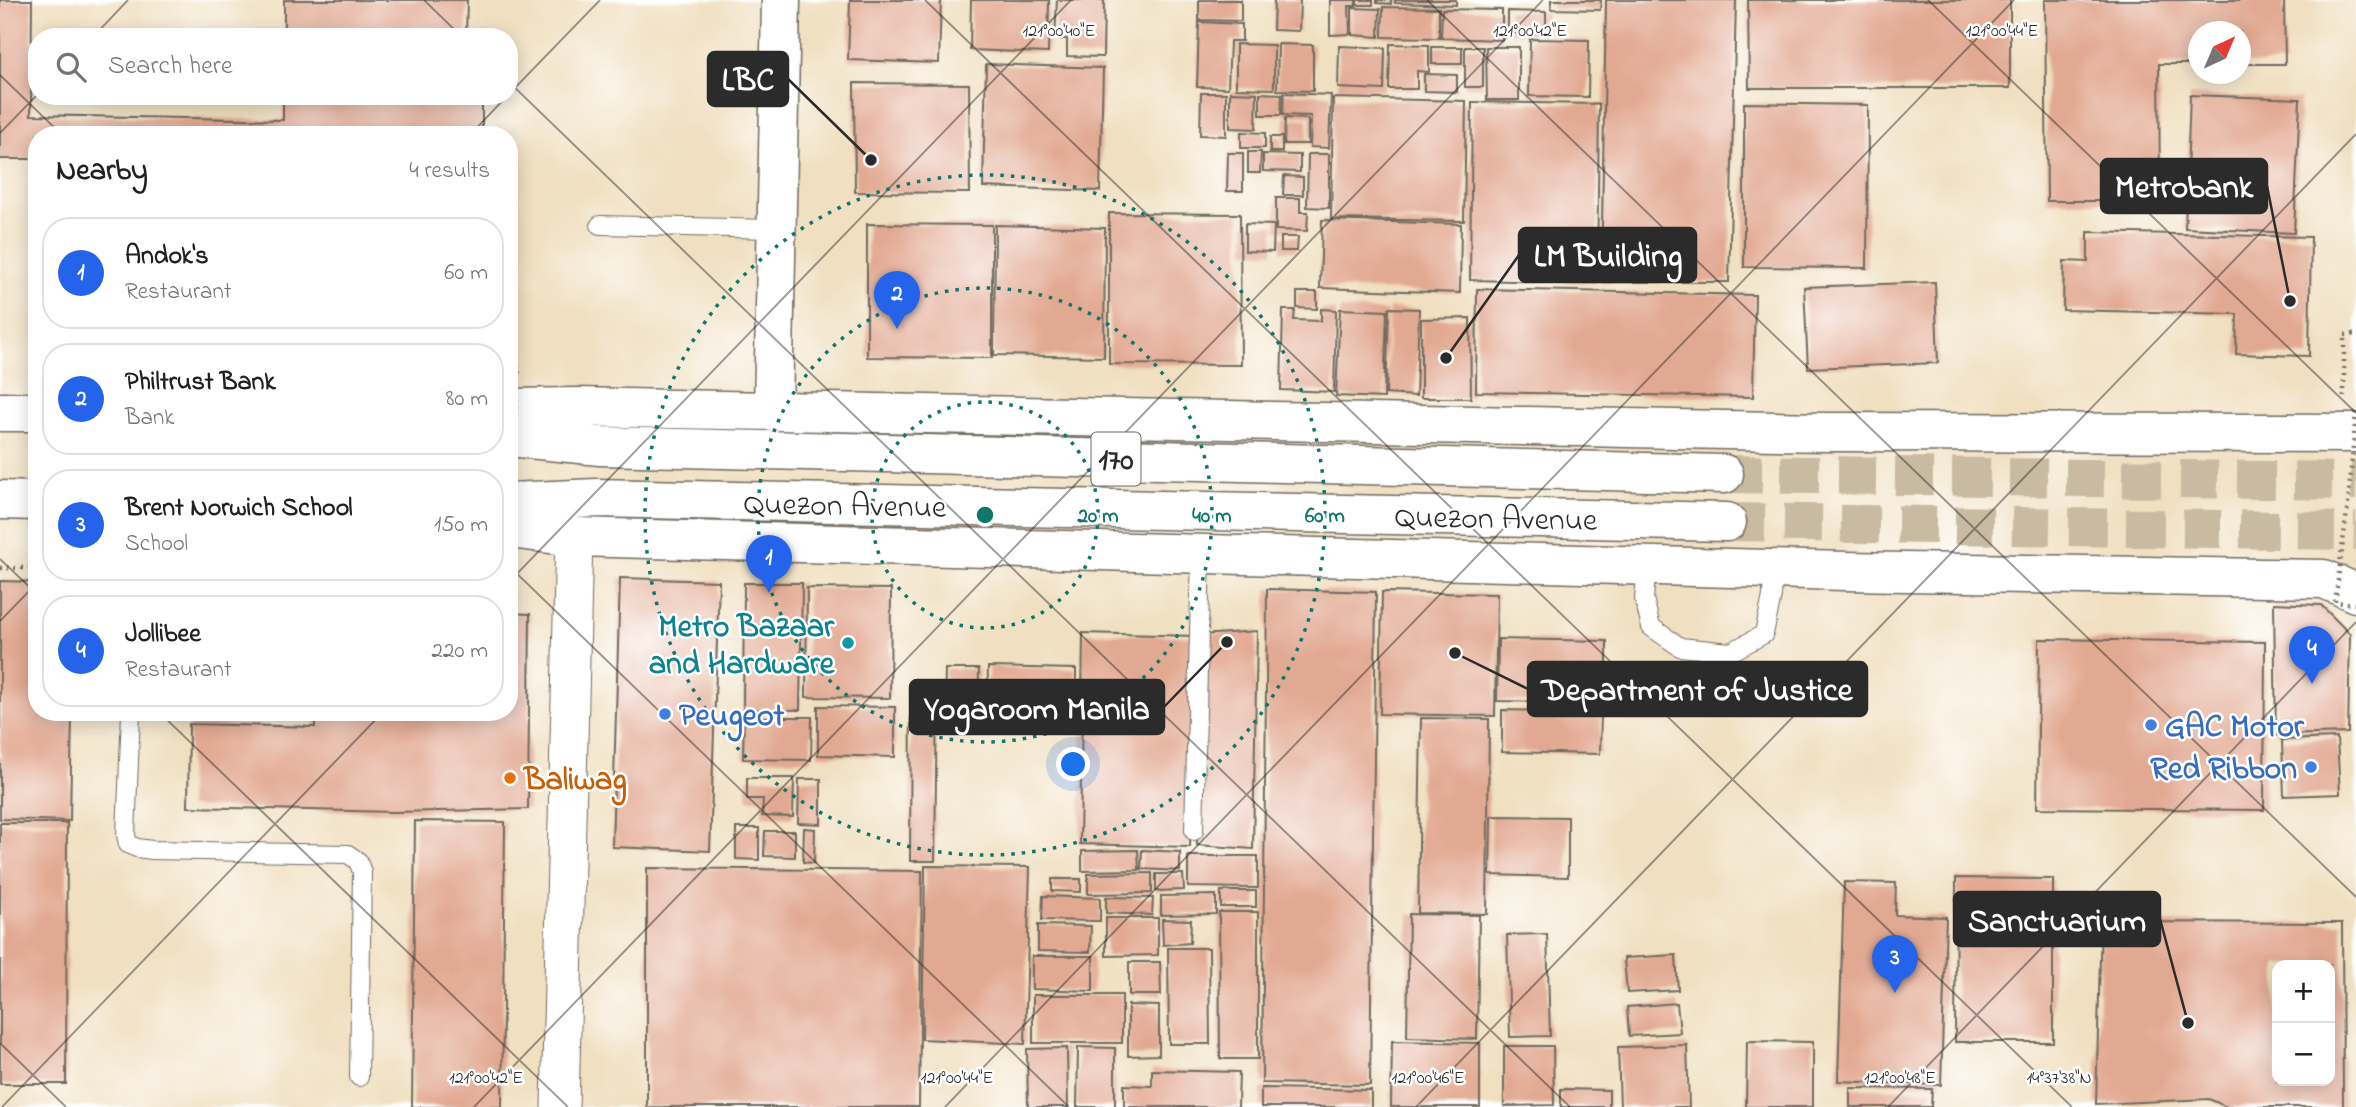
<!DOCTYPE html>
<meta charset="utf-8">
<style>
:root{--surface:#fff;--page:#f2f2f2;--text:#202124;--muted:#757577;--line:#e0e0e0;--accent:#2563eb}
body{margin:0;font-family:"Indie Flower",sans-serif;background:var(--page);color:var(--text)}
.controls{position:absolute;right:21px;bottom:21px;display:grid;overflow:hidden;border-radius:14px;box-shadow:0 4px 18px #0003}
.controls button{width:63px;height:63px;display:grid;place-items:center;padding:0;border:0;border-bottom:2px solid var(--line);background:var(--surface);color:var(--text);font:35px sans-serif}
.compass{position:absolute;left:2188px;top:21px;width:63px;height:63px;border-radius:50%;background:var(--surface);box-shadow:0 4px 18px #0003;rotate:44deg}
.you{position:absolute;left:1074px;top:765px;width:24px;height:24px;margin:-18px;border:5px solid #fff;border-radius:50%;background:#1a73e8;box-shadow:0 0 0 10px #1a73e833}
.badge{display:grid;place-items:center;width:46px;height:46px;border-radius:50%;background:var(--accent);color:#fff;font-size:23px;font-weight:700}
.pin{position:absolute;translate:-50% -58px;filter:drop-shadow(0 2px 4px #0008)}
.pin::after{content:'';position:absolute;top:37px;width:24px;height:21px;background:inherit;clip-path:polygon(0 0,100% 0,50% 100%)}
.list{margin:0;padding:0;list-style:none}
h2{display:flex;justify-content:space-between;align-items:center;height:91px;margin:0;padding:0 28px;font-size:30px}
h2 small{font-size:23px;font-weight:400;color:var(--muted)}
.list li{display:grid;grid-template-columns:46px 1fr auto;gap:21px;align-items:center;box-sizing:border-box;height:112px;margin:0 14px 14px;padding:0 14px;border:2px solid var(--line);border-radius:28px}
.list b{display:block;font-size:26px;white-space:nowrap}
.list p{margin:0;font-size:23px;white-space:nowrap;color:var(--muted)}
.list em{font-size:23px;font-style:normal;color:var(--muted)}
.icon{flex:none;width:38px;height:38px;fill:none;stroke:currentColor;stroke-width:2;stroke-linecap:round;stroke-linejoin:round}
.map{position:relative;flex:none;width:2356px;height:1107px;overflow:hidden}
.search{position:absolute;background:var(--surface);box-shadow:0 4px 18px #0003;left:28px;top:28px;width:490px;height:77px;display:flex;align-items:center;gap:18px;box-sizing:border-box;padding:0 24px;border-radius:28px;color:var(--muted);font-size:26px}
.panel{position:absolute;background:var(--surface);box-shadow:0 4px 18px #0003;left:28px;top:126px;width:490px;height:595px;border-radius:28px}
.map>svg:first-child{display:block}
</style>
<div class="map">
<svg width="2356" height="1107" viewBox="0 0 2356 1107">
<rect width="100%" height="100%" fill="#fff"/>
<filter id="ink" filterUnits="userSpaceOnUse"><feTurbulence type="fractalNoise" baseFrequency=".0143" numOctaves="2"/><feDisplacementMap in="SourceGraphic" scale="14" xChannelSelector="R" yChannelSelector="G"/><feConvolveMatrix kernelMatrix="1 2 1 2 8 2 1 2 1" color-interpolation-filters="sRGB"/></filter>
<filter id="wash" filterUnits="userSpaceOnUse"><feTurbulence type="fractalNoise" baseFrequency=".00686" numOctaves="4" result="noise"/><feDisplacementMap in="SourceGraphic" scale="28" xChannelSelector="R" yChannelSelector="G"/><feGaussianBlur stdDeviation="1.57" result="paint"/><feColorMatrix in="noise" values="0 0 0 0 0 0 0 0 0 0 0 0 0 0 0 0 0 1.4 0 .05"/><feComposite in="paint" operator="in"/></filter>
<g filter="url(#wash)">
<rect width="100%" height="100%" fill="#f0dfc0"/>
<g id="blocks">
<!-- building -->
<g fill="#e2a992" fill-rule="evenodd">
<polygon points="0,0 32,0 31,115 283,120 283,96 466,96 466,103 482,102 482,135 37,135 37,159 0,159"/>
<polygon points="284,0 467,0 466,37 284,37"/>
<polygon points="850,0 941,0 939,63 848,60"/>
<polygon points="971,0 1049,0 1048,53 970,50"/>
<polygon points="1057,0 1104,0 1103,57 1067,56 1067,39 1055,39"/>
<polygon points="1199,0 1241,0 1241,21 1199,20"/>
<polygon points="1274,0 1300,0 1299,31 1273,30"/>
<polygon points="1330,0 1356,0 1356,6 1349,6 1350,34 1330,35"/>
<rect x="1357" y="0" width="16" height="5"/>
<polygon points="1377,0 1391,0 1391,4 1377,3"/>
<polygon points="1395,0 1456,0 1456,5 1395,3"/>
<polygon points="1551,0 1601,0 1600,10 1551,9"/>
<polygon points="1606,0 1736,0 1729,282 1601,282"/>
<polygon points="1748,0 2010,0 2010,88 1749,88"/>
<polygon points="2045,0 2284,0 2285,64 2240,64 2240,32 2198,32 2198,64 2159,64 2160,201 2047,201"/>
<polygon points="1383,7 1439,8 1439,38 1382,37"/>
<polygon points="1352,8 1380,9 1379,37 1352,35"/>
<polygon points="1442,9 1502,10 1502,40 1441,38"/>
<polygon points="1508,11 1546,12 1546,33 1508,33"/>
<polygon points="1199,22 1242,24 1242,41 1230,41 1228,88 1197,87"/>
<polygon points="1530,39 1589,40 1588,97 1529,96"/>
<polygon points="1236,44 1274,45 1274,89 1236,88"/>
<polygon points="1278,44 1313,45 1313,91 1277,90"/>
<polygon points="1390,44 1429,45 1429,72 1417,71 1417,89 1389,89"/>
<polygon points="1339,46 1385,48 1384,90 1338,88"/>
<rect x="1432" y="47" width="30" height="17"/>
<rect x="1465" y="47" width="18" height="40"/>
<polygon points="1486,47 1519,47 1519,100 1487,100"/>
<polygon points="986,64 1103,68 1100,191 983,187"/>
<polygon points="1424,74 1457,75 1457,92 1424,91"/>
<polygon points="854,83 969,84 970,193 855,192"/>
<polygon points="1230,92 1257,93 1256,129 1230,128"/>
<polygon points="1201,93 1226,93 1226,136 1200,135"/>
<polygon points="1260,93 1282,94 1281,115 1260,115"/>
<polygon points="1284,93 1331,95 1329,148 1310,147 1311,116 1283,115"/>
<polygon points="2190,95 2300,99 2294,233 2185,228"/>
<polygon points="1333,98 1466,101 1464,221 1331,219"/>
<polygon points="1472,102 1599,104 1597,283 1470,280"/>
<polygon points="1744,103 1868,105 1867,268 1744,267"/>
<polygon points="1285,118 1308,119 1308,144 1284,144"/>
<polygon points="1241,132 1265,133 1265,148 1241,148"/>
<rect x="1270" y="137" width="12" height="15"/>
<polygon points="1248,152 1261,152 1260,173 1248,173"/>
<polygon points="1228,153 1243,153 1243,191 1227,191"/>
<polygon points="1263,154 1300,155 1300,172 1263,171"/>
<polygon points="1308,154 1329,154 1329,208 1307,207"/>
<polygon points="1284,176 1303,177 1303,195 1283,195"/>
<polygon points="1276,198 1300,198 1300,212 1308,212 1307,231 1276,230"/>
<polygon points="1109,213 1240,214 1241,365 1109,364"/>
<polygon points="1322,220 1461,224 1460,293 1320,288"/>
<polygon points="867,224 992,225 992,358 867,357"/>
<polygon points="1245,224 1274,225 1273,252 1245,251"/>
<polygon points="995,225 1105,228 1104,357 994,355"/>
<polygon points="2088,232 2311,237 2309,356 2236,354 2237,314 2063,310 2064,261 2088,262"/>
<polygon points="1281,237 1298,237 1297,251 1281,251"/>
<polygon points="1935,282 1938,363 1808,368 1804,287"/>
<polygon points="1477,289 1755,295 1753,397 1476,392"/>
<polygon points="1297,292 1317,292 1317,309 1297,308"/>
<polygon points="1389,308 1419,309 1416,396 1386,394"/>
<polygon points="1321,309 1336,310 1334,392 1281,390 1283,310 1295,310 1294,320 1321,321"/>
<polygon points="1340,309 1387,311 1384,398 1336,396"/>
<polygon points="1470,318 1471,398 1421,398 1421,319"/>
<polygon points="620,578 719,581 710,851 612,847"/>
<polygon points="0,581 37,582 37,712 72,712 70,821 0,819"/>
<polygon points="744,583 802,583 800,710 743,709"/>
<polygon points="807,588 891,589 890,698 806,697"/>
<polygon points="1267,589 1376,592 1370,1085 1262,1083"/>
<polygon points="1382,592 1497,594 1495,716 1380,714"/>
<polygon points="2274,603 2321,605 2350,634 2348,733 2276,735"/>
<polygon points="509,613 530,614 528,809 394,812 188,807 189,724 315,727 315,712 509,712"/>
<polygon points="1257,631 1253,849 1197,845 1201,635"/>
<polygon points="1083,633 1194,636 1190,847 1080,844"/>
<polygon points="1498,639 1607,641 1607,703 1497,701"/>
<polygon points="2039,639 2265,642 2264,810 2037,808"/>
<polygon points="988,667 1076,669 1076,716 987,714"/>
<polygon points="945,669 979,669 978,714 944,714"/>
<polygon points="911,690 937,691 935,861 910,861"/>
<polygon points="818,706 895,707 895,757 818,755"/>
<polygon points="1502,710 1601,712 1600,754 1502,752"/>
<polygon points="744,717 812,717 811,760 743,759"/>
<polygon points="1421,718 1489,719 1487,914 1418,913"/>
<polygon points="2337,738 2340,794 2284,796 2282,740"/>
<polygon points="747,778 794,778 793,817 762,816 763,799 747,799"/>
<polygon points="799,779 821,779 821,824 798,823"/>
<polygon points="1491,816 1568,817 1568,877 1490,875"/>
<polygon points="415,821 505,822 502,1107 412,1107"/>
<polygon points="0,823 67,823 66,1084 0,1084"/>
<polygon points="736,828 759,828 759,860 736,859"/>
<polygon points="804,828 815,829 814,863 803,862"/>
<polygon points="765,831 795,831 795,857 764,856"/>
<polygon points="1138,850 1139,870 1082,871 1082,851"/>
<polygon points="1142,850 1180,852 1180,871 1141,869"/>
<polygon points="1188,856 1258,856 1258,888 1188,887"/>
<polygon points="925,866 1030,867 1025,1044 922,1039"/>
<polygon points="647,868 922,871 919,1107 647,1107"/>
<polygon points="1152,873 1152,893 1088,894 1088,874"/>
<polygon points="1156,874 1183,874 1184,890 1156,891"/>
<polygon points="1956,878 2053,879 2053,1042 1955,1042"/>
<polygon points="1052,879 1081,879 1081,892 1052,891"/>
<polygon points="1844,882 1896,883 1895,915 1946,917 1941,1085 1838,1081"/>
<rect x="1221" y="891" width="35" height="16"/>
<polygon points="1216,895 1216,914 1161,915 1161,896"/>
<polygon points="1043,896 1100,898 1100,921 1042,920"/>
<polygon points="1106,897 1153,898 1152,915 1106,913"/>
<polygon points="1219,912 1258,912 1258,1059 1220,1059"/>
<polygon points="1409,914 1479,915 1477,1039 1407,1037"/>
<polygon points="1106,918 1158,918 1158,955 1106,956"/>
<polygon points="1162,919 1191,920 1190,943 1163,945"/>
<path d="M2101,922L2342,923L2343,1107H2227L2209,1099L2096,1104ZM2277,965H2330V1081H2277Z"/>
<polygon points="1038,925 1091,926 1090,952 1038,951"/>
<polygon points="1547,934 1550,1036 1510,1037 1507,935"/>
<polygon points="1168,948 1209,948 1210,1044 1169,1044"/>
<polygon points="1676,955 1678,990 1627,993 1624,958"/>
<polygon points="1032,956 1093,956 1093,991 1032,989"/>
<polygon points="1129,962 1160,962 1161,995 1129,995"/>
<rect x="1033" y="995" width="89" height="48"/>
<polygon points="1677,1003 1680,1033 1629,1036 1627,1007"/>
<polygon points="1128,1005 1159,1006 1159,1055 1128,1056"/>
<polygon points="1392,1041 1480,1043 1480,1107 1391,1107"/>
<polygon points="1747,1041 1813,1042 1813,1107 1746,1107"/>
<polygon points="1687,1045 1689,1107 1620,1107 1618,1047"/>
<polygon points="1504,1046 1553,1046 1554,1105 1504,1106"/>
<polygon points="1078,1047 1115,1048 1115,1107 1077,1107"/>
<polygon points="1067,1048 1068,1107 1028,1107 1027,1049"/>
<polygon points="1152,1070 1239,1072 1238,1107 1124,1107 1124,1085 1152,1086"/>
<polygon points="1261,1088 1371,1090 1371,1107 1261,1107"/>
<polygon points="1850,1088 1932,1089 1931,1107 1850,1107"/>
<polygon points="1561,1089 1609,1090 1609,1107 1561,1107"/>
</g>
</g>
</g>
<g filter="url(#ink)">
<use href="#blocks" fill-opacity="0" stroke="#706a5f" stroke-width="2"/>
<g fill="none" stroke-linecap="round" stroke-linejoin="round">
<!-- primary-tunnel -->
<g stroke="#c9bba2" stroke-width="38" stroke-dasharray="38 19" stroke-linecap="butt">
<polyline points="1724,474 2356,481"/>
<polyline points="1727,522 2356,531"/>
</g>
<!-- service casing -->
<g stroke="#706a5f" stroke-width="20">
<g id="service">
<polyline points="600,225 777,229"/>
<polyline points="1647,566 1644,599 1651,627 1680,647 1731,652 1764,634 1772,596 1773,570"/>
<polyline points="131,712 126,835 128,844 137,848 152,850 348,854 358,861 362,872 359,1077"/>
<polyline points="1194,831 1201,552"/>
</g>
</g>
<!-- minor casing -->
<g stroke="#706a5f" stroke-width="39">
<polyline id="minor" points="560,1107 574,537"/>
</g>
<!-- secondary casing -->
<g stroke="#706a5f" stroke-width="41">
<polyline id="secondary" points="773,412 781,0"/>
</g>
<!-- primary casing -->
<g stroke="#706a5f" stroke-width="41">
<g id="primary">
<polyline points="509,408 576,407 1826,432 2356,433"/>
<polyline points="0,412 37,412"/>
<polyline points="509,437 600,446 1724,474"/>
<polyline points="0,500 37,501"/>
<polyline points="509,502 596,498 1727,522"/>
<polyline points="509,529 574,537 1845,571 2324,579 2356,593"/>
</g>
</g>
<!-- path -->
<g stroke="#706a5f" stroke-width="4.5" stroke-dasharray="2 5" stroke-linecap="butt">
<polyline points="2344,397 2344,335 2356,334"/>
<polyline points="0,568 37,568"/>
</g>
<!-- service -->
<use href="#service" stroke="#fff" stroke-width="18"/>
<!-- minor -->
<use href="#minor" stroke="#fff" stroke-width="37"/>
<!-- secondary -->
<use href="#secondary" stroke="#fff" stroke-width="38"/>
<!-- primary -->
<use href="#primary" stroke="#fff" stroke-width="38"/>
<!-- path-bridge -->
<g stroke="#706a5f" stroke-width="4.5" stroke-dasharray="2 5" stroke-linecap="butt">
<polyline points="2356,412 2348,504 2335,602 2356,604"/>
<polyline points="509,513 519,366"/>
</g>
</g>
</g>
<!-- ticks -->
<path fill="none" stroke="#2b2b2b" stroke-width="2" stroke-opacity="0.45" d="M424,0L462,37M925,0L2072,1107M1427,0L2356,897M1928,0L2356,413M93,37L128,0M0,75L62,135M509,82L1570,1107M509,94L600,0M0,133L37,95M470,135L507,96M0,559L37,594M509,566L1069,1107M509,582L1071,0M0,621L37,583M159,712L568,1107M0,1043L66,1107M2,1107L383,712M474,1107L1543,0M945,1107L2014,0M1416,1107L2356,134M1888,1107L2356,622"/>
<!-- distance rings -->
<g fill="none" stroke="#0f766e" stroke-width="3.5" stroke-dasharray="3.5 7">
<circle cx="985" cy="515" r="113"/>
<circle cx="985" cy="515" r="227"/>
<circle cx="985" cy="515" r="340"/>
</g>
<!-- markers -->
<circle fill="#0f9aa8" stroke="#fff" stroke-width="2.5" cx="848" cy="643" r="7"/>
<g fill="#3f7fe0" stroke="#fff" stroke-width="2.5">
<circle cx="665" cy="714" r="7"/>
<circle cx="2151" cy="725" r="7"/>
<circle cx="2311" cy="767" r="7"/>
</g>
<circle fill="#e8710a" stroke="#fff" stroke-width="2.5" cx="510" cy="778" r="7"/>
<g text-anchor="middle" stroke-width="5" stroke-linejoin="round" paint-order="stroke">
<!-- shield labels -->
<rect fill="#fff" stroke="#6b6b6b" stroke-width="2" x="1091.5" y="432.5" width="49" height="53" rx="5"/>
<g font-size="30" font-weight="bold" fill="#2b2b2b">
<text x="1116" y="469">170</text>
</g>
<!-- street labels -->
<g font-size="32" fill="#2b2b2b" stroke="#fff">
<text transform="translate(845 504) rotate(1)" y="11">Quezon Avenue</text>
<text transform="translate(1496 517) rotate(1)" y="11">Quezon Avenue</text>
</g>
<!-- culture labels -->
<g font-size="32" font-weight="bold" fill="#0d838f" stroke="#fff" text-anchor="end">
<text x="834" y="636">Metro Bazaar<tspan x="834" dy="37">and Hardware</tspan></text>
</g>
<!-- shop labels -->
<g font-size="32" font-weight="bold" fill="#366cbe" stroke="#fff" text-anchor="start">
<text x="679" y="725">Peugeot</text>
<text x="2165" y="736">GAC Motor</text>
<text x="2297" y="778" text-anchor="end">Red Ribbon</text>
</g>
<!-- food labels -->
<g font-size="32" font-weight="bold" fill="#c56008" stroke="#fff" text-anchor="start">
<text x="524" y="789">Baliwag</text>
</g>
</g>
<g font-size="18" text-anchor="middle" fill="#2b2b2b" stroke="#fff" stroke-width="5" stroke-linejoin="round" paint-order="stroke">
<text x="1059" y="36">121°00'40"E</text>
<text x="1530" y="36">121°00'42"E</text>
<text x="2002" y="36">121°00'44"E</text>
<text x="486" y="1083">121°00'42"E</text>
<text x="957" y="1083">121°00'44"E</text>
<text x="1428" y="1083">121°00'46"E</text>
<text x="1900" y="1083">121°00'48"E</text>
<text x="2059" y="1083">14°37'38"N</text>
</g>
<circle cx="985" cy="515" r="10" fill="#0f766e" stroke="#fff" stroke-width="3.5"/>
<g font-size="21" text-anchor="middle" font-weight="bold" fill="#0f766e" stroke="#fff" stroke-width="5" stroke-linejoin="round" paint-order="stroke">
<text x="1098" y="522">20 m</text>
<text x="1212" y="522">40 m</text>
<text x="1325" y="522">60 m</text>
</g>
<!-- callouts -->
<path fill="none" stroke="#2b2b2b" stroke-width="2.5" d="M871 160L788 79M2290 301L2267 186M1446 358L1519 255M1455 653L1528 689M1227 642L1164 707M2188 1023L2160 919"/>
<g fill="#2b2b2b" stroke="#fff" stroke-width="2.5">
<circle cx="871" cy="160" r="7"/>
<circle cx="2290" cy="301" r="7"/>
<circle cx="1446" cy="358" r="7"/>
<circle cx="1455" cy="653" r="7"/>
<circle cx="1227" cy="642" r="7"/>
<circle cx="2188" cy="1023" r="7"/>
</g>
<g fill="#2b2b2b" stroke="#2b2b2b" stroke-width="2.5">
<rect x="708" y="52" width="80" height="54" rx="7"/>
<rect x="2101" y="159" width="166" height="54" rx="7"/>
<rect x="1519" y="228" width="177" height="54" rx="7"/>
<rect x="1528" y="662" width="339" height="54" rx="7"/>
<rect x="910" y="680" width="254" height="54" rx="7"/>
<rect x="1954" y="892" width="206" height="54" rx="7"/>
</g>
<g font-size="33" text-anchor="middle" font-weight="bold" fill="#fff">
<text x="748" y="90">LBC</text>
<text x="2184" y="197">Metrobank</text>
<text x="1608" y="266">LM Building</text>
<text x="1697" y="700">Department of Justice</text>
<text x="1037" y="719">Yogaroom Manila</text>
<text x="2057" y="931">Sanctuarium</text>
</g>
</svg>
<div class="controls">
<button>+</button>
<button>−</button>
</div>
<svg class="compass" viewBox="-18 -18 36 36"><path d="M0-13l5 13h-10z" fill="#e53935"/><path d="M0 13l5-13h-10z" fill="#757577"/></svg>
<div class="you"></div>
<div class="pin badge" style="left:769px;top:593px">1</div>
<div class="pin badge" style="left:897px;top:329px">2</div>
<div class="pin badge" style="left:1895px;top:993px">3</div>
<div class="pin badge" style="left:2312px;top:684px">4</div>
<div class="search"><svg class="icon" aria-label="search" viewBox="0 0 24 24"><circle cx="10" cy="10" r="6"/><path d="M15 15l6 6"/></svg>Search here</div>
<section class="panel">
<h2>Nearby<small>4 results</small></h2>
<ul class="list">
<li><span class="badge">1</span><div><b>Andok's</b><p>Restaurant</p></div><em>60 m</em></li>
<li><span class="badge">2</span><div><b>Philtrust Bank</b><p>Bank</p></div><em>80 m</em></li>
<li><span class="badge">3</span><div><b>Brent Norwich School</b><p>School</p></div><em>150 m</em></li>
<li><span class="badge">4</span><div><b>Jollibee</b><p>Restaurant</p></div><em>220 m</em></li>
</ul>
</section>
</div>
